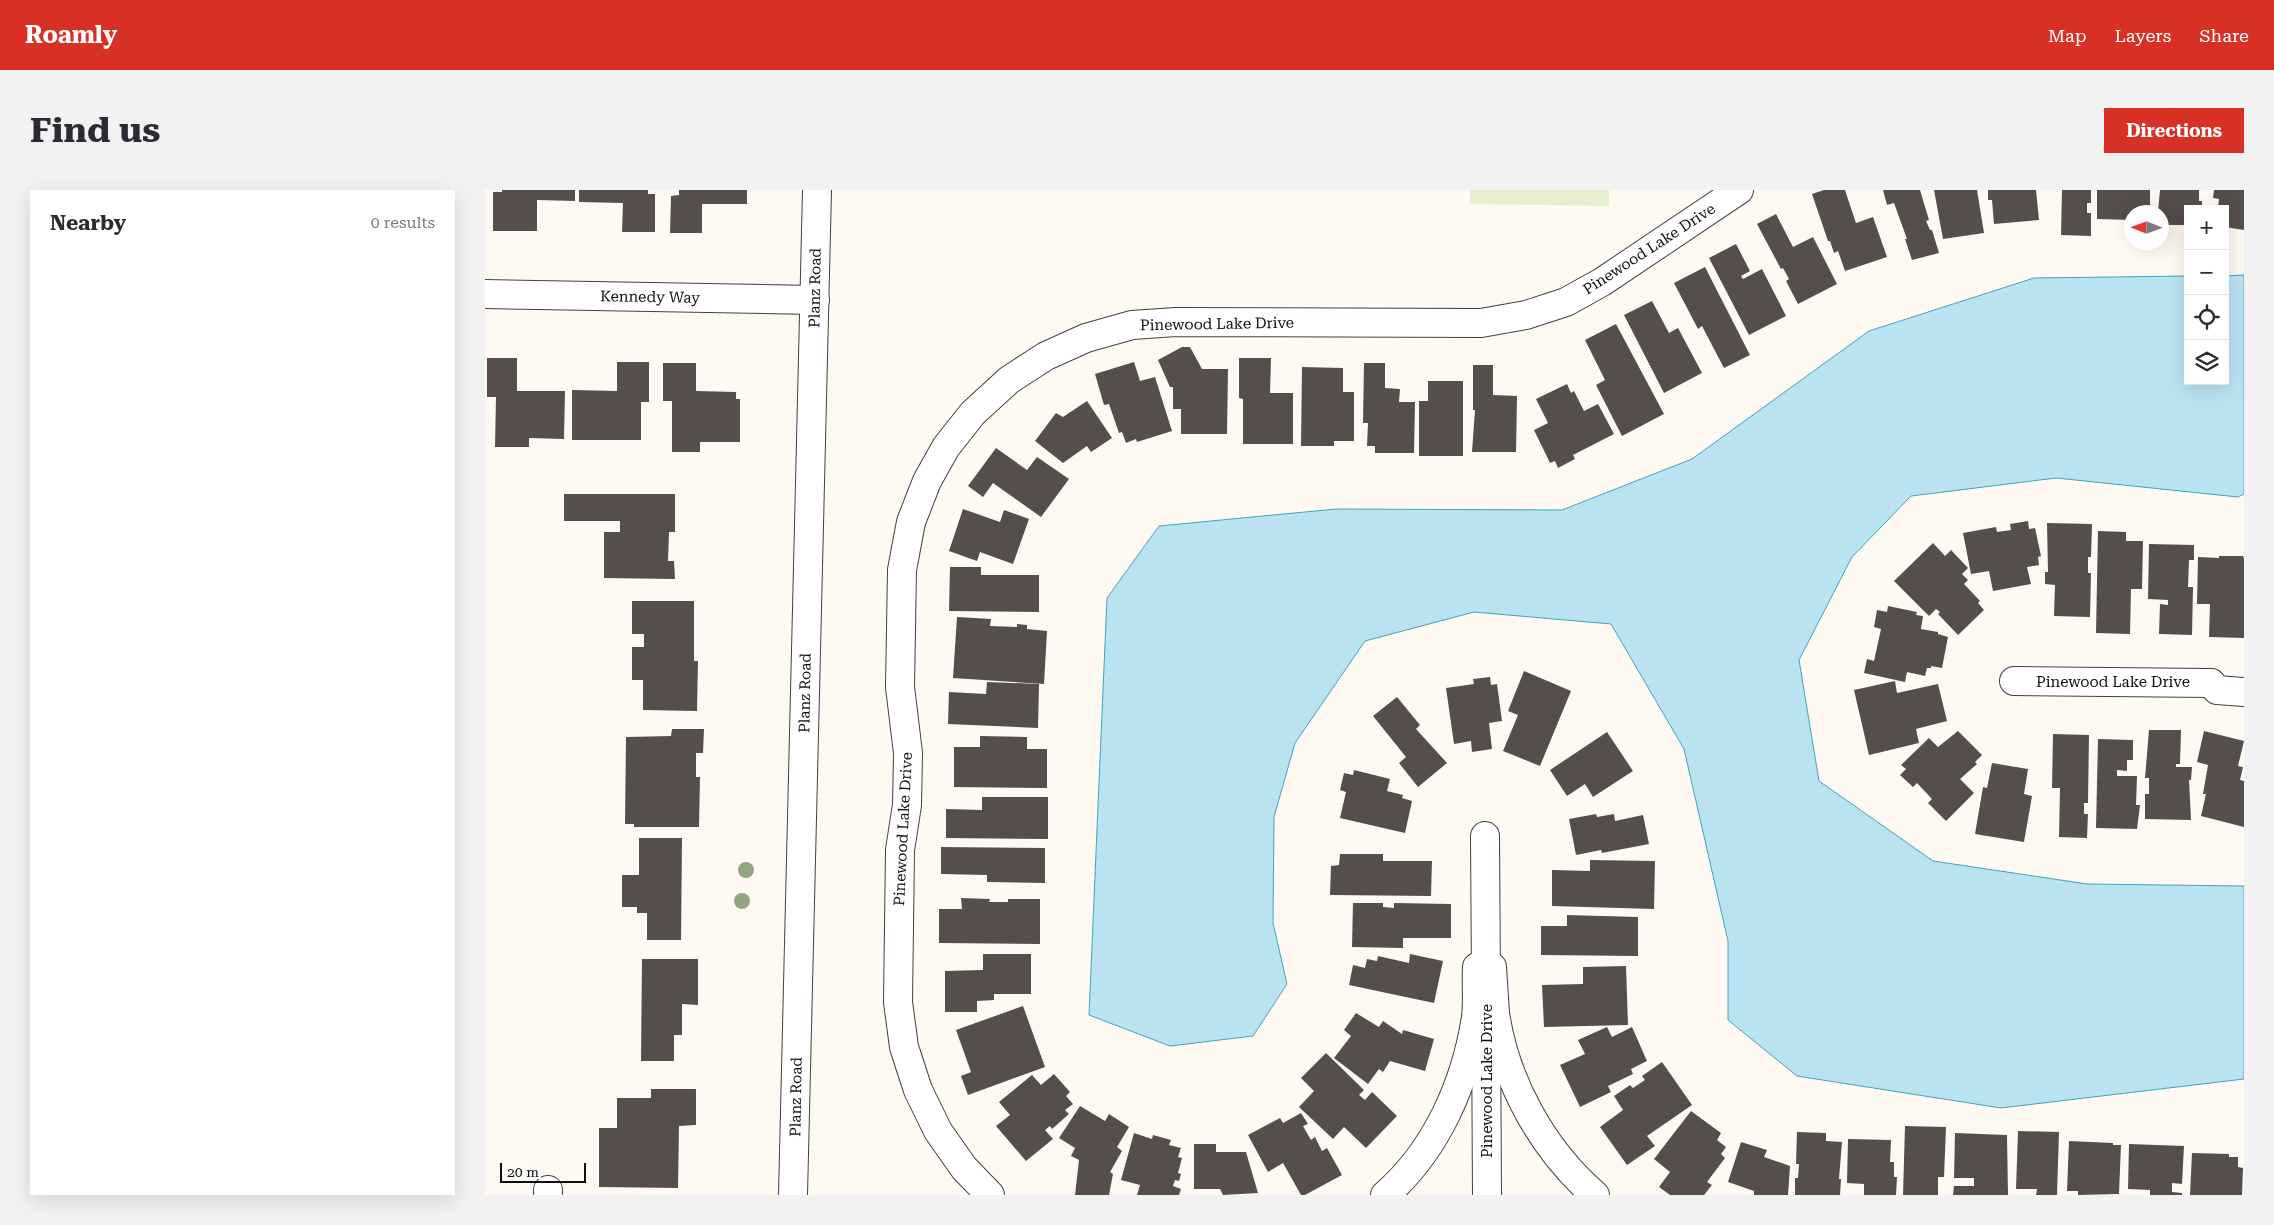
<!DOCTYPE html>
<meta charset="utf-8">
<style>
:root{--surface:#fff;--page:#f2f2f3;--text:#2b2b33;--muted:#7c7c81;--line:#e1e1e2;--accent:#d93025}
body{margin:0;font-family:"Roboto Serif",serif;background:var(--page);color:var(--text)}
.controls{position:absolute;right:15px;top:15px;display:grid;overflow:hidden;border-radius:0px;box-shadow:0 5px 20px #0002}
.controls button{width:45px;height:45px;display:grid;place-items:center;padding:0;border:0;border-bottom:1px solid var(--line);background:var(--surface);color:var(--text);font:25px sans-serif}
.compass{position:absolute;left:1639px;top:15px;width:45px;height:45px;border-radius:50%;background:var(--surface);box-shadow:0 5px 20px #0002;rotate:271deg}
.scale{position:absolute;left:15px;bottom:12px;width:86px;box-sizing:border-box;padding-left:5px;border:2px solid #0e0e0e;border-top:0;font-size:14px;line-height:18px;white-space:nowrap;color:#0e0e0e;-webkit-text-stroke:4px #fff;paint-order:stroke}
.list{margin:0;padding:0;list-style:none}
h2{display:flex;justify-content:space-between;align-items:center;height:65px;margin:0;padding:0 20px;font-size:21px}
h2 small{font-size:16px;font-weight:400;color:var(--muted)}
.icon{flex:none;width:28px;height:28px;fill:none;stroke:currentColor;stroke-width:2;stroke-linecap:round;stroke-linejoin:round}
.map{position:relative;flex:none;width:1759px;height:1005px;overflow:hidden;border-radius:0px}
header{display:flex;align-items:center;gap:30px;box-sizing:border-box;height:70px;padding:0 25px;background:var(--accent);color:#fff}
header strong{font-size:24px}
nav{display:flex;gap:28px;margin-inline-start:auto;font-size:18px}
.intro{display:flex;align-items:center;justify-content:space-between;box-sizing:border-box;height:120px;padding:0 30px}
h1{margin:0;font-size:35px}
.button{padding:12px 22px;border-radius:0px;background:var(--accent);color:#fff;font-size:18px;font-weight:700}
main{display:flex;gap:30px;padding:0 30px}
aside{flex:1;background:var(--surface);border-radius:0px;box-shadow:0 5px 20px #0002}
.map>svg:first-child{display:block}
</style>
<header>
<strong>Roamly</strong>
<nav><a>Map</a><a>Layers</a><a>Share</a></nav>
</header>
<div class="intro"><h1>Find us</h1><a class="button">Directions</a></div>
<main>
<aside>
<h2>Nearby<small>0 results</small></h2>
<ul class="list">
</ul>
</aside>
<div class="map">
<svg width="1759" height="1005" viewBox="0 0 1759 1005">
<rect width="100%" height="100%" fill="#fefaf1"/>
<!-- pitch -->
<polygon fill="#e7eece" points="985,0 1124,0 1124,16 985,14"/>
<!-- water -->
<polygon fill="#bae3f1" stroke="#47a0c2" points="1759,85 1759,304 1753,307 1571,288 1426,306 1367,367 1314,470 1334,591 1448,671 1602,694 1759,696 1759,889 1516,918 1312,886 1243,830 1243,751 1199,559 1126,434 989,422 880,451 810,553 789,627 788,733 802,794 768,846 685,856 604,825 622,408 674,336 851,319 1077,320 1207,269 1384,141 1549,88 1703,86 1703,191 1740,191 1740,86"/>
<!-- building -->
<g fill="#564e4c">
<polygon points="17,0 90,0 90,11 52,10 52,41 8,41 8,2 17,2"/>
<polygon points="94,0 163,0 163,4 170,4 170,42 137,42 138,13 94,12"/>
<polygon points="194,0 262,0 262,14 217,14 217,43 185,43 186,6 194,5"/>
<polygon points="1339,0 1360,0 1371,33 1388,27 1402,67 1360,81 1353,61 1349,63 1345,51 1343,51 1327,4"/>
<polygon points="1398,0 1435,0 1444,30 1441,31 1445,40 1447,40 1454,63 1427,70 1420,49 1422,49 1409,13 1402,15"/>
<polygon points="1449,0 1492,0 1499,43 1458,49"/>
<polygon points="1503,0 1551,0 1554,30 1509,34 1507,10 1503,10"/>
<polygon points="1577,0 1606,0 1606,13 1602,13 1602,23 1606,23 1606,46 1576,45"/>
<polygon points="1612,0 1665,0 1665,22 1646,22 1646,30 1612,29"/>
<polygon points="1675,0 1714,0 1714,11 1717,11 1717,19 1703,19 1703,35 1676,35 1676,22 1673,22"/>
<polygon points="1729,0 1759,0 1759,40 1740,37 1740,19 1729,19 1729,17 1733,18 1734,9 1728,8"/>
<polygon points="1291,24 1308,57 1328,47 1352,94 1313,114 1301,91 1304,89 1298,78 1296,79 1272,34"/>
<polygon points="1251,54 1265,81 1256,86 1258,89 1277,79 1301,126 1264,145 1224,68"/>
<polygon points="1220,77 1265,165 1239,178 1217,136 1213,139 1189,93"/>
<polygon points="1167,111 1184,143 1193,138 1217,183 1179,203 1139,125"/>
<polygon points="1131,134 1179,224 1137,246 1111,195 1120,190 1100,150"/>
<polygon points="697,157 705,157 717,179 743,179 742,244 696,244 696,219 688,219 688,197 685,197 673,170"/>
<polygon points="2,168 32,168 32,201 80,201 79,249 44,248 44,257 10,257 11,207 2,207"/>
<polygon points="754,168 786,168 785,203 808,203 808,254 758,254 758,209 754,208"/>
<polygon points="132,172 164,172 164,212 156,212 156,250 87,250 87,200 132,201"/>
<polygon points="649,172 655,191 670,187 687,241 652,252 651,249 641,253 637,242 634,243 624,214 619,215 610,184"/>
<polygon points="178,173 211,173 211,201 251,202 251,209 255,209 255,252 215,252 215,262 187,262 187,211 178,211"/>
<polygon points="879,173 900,173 900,198 915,199 914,212 930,212 929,263 890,263 890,256 882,256 883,233 878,233"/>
<polygon points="988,175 1008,175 1008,205 1032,206 1031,262 987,262 990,220 988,220"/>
<polygon points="817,177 858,178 858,202 869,202 869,251 849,251 849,256 816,256"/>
<polygon points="943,191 978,191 978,266 934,266 934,211 943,211"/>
<polygon points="1082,194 1086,203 1089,201 1099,221 1113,214 1129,244 1088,265 1090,269 1073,278 1070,271 1065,273 1049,240 1063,233 1051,209"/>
<polygon points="602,211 627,248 606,262 602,256 578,273 550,251 571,223 578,227"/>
<polygon points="511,258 542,280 552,267 584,289 556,327 508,293 498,307 483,296"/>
<polygon points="79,304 190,304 190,342 184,342 183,371 189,371 190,389 119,388 119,342 135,342 135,331 79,331"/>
<polygon points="478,319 515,332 519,320 544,329 528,374 495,362 492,371 464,361"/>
<polygon points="1543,331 1544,339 1550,338 1556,366 1553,367 1554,375 1542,377 1546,394 1508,401 1504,381 1486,384 1478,343 1511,337 1512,342 1526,340 1525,334"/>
<polygon points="1562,333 1607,334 1606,367 1603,367 1603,383 1606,383 1605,427 1569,426 1570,395 1560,394 1560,382 1563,382"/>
<polygon points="1613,341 1641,342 1641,351 1658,351 1657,399 1646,399 1645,444 1611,443"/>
<polygon points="1448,353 1460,366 1466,360 1483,378 1477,384 1483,390 1479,394 1495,411 1493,413 1499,420 1473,445 1453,424 1455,422 1451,419 1444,426 1409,391"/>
<polygon points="1664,354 1709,355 1709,370 1704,370 1703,397 1708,397 1707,445 1674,444 1675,414 1683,415 1683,410 1663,409"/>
<polygon points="1734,366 1758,366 1759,369 1759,448 1724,447 1725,414 1712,414 1713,367 1734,368"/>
<polygon points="465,377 496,377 496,385 554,385 554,422 464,421"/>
<polygon points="147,411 209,411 209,471 213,471 212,521 158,520 158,490 147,490 147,457 159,457 159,444 147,444"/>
<polygon points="1403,416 1432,422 1431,425 1438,426 1436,439 1453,442 1453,444 1463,447 1457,478 1446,476 1446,478 1442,478 1440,486 1422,482 1420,492 1379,483 1382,469 1389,471 1396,439 1389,437 1392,420 1402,422"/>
<polygon points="472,427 506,429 505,436 532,437 532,434 542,435 542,439 562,441 559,494 468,488"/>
<polygon points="1039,481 1086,501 1055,576 1018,561 1033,525 1023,521"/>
<polygon points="1005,487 1006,495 1012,494 1017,531 1004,533 1007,559 987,562 986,551 969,554 961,498 989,494 988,489"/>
<polygon points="1410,491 1412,503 1453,494 1462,531 1431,539 1434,553 1384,565 1369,500"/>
<polygon points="502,492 554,494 553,538 463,534 464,502 501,504"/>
<polygon points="912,507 935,535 931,539 962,573 933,597 914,573 921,567 888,526"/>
<polygon points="187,539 219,539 218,563 211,563 211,587 215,587 214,637 149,637 149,634 140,634 141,547 186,546"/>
<polygon points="1664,540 1696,540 1695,574 1691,574 1691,577 1707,577 1706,590 1704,590 1706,630 1660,629 1660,604 1664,604 1664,588 1660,588"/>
<polygon points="1473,541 1497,565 1490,572 1492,574 1475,589 1489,603 1461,631 1443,613 1447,609 1432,593 1428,597 1415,585 1421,579 1416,575 1444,548 1453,557"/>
<polygon points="1719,541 1759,551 1753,576 1758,577 1755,590 1759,591 1759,637 1716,626 1721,604 1718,604 1723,575 1712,572"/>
<polygon points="1122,542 1148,581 1108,607 1100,594 1082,606 1065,580"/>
<polygon points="1568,544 1604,545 1603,613 1599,613 1599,624 1603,624 1602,648 1574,647 1575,598 1567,598"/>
<polygon points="495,546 542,547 542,559 562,559 562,598 469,597 469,557 495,557"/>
<polygon points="1613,549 1648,550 1648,570 1642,570 1642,581 1632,580 1632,586 1652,586 1651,615 1655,615 1652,639 1611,638"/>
<polygon points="1507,573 1543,579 1539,604 1547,606 1539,652 1490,644 1498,597 1502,598"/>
<polygon points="869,580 905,589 902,601 918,605 917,608 927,611 920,643 855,628 861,602 855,600 859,583 868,585"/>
<polygon points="497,607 563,607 563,649 461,648 461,619 497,620"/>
<polygon points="1111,624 1112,627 1129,624 1130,631 1158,625 1164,654 1117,663 1116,660 1091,665 1084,629"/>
<polygon points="154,648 197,648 196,750 162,750 162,723 152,723 152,717 137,717 137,685 154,685"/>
<polygon points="456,657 560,658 560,693 502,692 502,685 456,684"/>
<polygon points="855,664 898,664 898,671 947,671 946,706 845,705 846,676 854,675"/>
<polygon points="1105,670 1170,671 1169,719 1067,716 1067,680 1105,681"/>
<polygon points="476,708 505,709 504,712 523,712 523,709 555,709 555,754 454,753 454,719 477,719"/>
<polygon points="868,713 898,713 898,717 909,718 909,713 966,714 966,748 918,748 918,758 867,757"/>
<polygon points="1082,725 1153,727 1153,766 1056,765 1056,736 1082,736"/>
<polygon points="498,764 546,764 546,804 509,804 509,810 492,811 492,822 460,822 460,781 498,780"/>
<polygon points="925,764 958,771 949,813 864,795 868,775 880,778 882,769 892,771 893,766 924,773"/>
<polygon points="157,769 213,769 213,815 197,814 197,845 189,845 189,871 156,871"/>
<polygon points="1141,776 1143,835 1059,837 1057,795 1098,794 1098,777"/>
<polygon points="538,816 560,877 483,905 476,886 486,882 471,840"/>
<polygon points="871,823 894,837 898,831 917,844 918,840 949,849 940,881 905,871 898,882 894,879 883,894 849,868 866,846 859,840"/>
<polygon points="1122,837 1127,847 1147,837 1162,871 1146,879 1148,884 1123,896 1126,902 1095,917 1075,875 1100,864 1093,850"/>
<polygon points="841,863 879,900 874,905 880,910 887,902 912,926 881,958 859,937 848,949 814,917 829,901 816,888"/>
<polygon points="1177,872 1207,915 1162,946 1170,956 1142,975 1115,937 1138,920 1129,906 1145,895 1148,898 1160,890 1157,886"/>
<polygon points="569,884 585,902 581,906 588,914 580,920 584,924 567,939 565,936 560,940 568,949 541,971 511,936 525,925 514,912 547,885 556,895"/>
<polygon points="166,899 211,899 211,935 194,936 193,998 114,997 114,938 132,938 132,908 166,908"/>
<polygon points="595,916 620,931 624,924 644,937 632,957 637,961 625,982 628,984 624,1005 590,1005 594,970 586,966 590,958 574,948"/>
<polygon points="1206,921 1236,943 1232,950 1241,957 1236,964 1240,968 1222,992 1227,995 1219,1005 1185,1005 1174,997 1185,982 1169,969"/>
<polygon points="816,923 823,934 818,936 826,950 830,947 837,961 842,958 857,985 820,1005 816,1005 798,973 783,982 763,945 795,928 798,933"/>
<polygon points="1420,936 1461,937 1459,987 1453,987 1453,1005 1418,1005"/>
<polygon points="1533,941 1574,942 1572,1005 1551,1005 1552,999 1531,999"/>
<polygon points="1312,942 1341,943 1341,951 1357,952 1354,989 1356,989 1355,1005 1310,1005 1310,988 1313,988 1314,974 1311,974"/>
<polygon points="649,943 667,949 668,945 686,950 684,955 696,958 693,967 697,968 693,983 696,984 694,991 690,990 688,996 696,999 694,1005 652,1005 655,995 636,990"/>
<polygon points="1470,943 1522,945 1523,1005 1468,1005 1469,996 1489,996 1489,988 1469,988"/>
<polygon points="1363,949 1406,950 1405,972 1409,972 1409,987 1412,987 1411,1005 1379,1005 1379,994 1362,993"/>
<polygon points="1584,951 1628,953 1628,955 1636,955 1634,1004 1593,1005 1593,1001 1582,1001"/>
<polygon points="1256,952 1282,960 1279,967 1305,976 1303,1005 1269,1005 1269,1001 1243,992"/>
<polygon points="709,954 731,954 731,962 761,962 773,1003 738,1005 735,999 709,999"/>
<polygon points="1644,954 1699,956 1697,994 1687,993 1687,1002 1697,1003 1697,1005 1665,1005 1665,1000 1643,999"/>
<polygon points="1707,963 1744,964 1744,967 1753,967 1753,977 1758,978 1757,1005 1705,1005"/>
</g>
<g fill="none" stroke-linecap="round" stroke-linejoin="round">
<!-- minor casing -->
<g stroke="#414141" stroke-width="30">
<g id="minor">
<polyline points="0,104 330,110"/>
<polyline points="1529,491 1726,493"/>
<polyline points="1726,493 1732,500 1759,502"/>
<polyline points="1000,646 1001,794"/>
<polyline points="1001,834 1002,1005"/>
<polyline points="63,1005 63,1000"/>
<polyline points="505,1005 479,978 453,941 433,900 419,857 413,812 415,660 422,615 423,563 415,497 417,380 426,332 442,291 461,257 488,223 524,190 561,166 601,148 647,135 691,132 996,133 1041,125 1081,112 1117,92 1254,0"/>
<path d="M900,1005C951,961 981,893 991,827C993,811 991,793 992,777H1007C1008,792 1009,808 1010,823C1020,892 1058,960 1110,1005"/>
</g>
</g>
<!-- tertiary casing -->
<g stroke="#414141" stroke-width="30">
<polyline id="tertiary" points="308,1005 332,0"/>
</g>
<!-- minor -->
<use href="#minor" stroke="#fff" stroke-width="28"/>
<!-- tertiary -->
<use href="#tertiary" stroke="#fff" stroke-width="28"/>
</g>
<!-- trees -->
<g fill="#91a680">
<circle cx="261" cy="680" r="8"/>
<circle cx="257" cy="711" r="8"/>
</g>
<g text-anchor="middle" stroke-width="5" stroke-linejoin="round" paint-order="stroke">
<!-- street labels -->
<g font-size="15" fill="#0e0e0e" stroke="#fff">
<text transform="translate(1164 59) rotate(-33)" y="5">Pinewood Lake Drive</text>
<text transform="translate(330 98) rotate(-89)" y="5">Planz Road</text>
<text transform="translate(165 107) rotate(1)" y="5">Kennedy Way</text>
<text transform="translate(732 134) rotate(-1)" y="5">Pinewood Lake Drive</text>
<text x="1628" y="497">Pinewood Lake Drive</text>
<text transform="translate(320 503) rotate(-89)" y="5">Planz Road</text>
<text transform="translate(418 639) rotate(-87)" y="5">Pinewood Lake Drive</text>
<text transform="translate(1002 891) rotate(-90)" y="5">Pinewood Lake Drive</text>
<text transform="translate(311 907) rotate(-89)" y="5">Planz Road</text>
</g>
</g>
</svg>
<div class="controls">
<button>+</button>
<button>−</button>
<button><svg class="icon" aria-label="locate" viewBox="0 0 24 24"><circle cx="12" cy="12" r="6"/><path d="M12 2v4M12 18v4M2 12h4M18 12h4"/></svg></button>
<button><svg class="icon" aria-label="layers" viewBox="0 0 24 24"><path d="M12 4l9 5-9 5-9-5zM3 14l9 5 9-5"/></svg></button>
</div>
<svg class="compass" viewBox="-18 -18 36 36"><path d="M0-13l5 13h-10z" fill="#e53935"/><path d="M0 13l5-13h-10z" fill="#7c7c81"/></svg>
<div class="scale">20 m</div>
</div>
</main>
